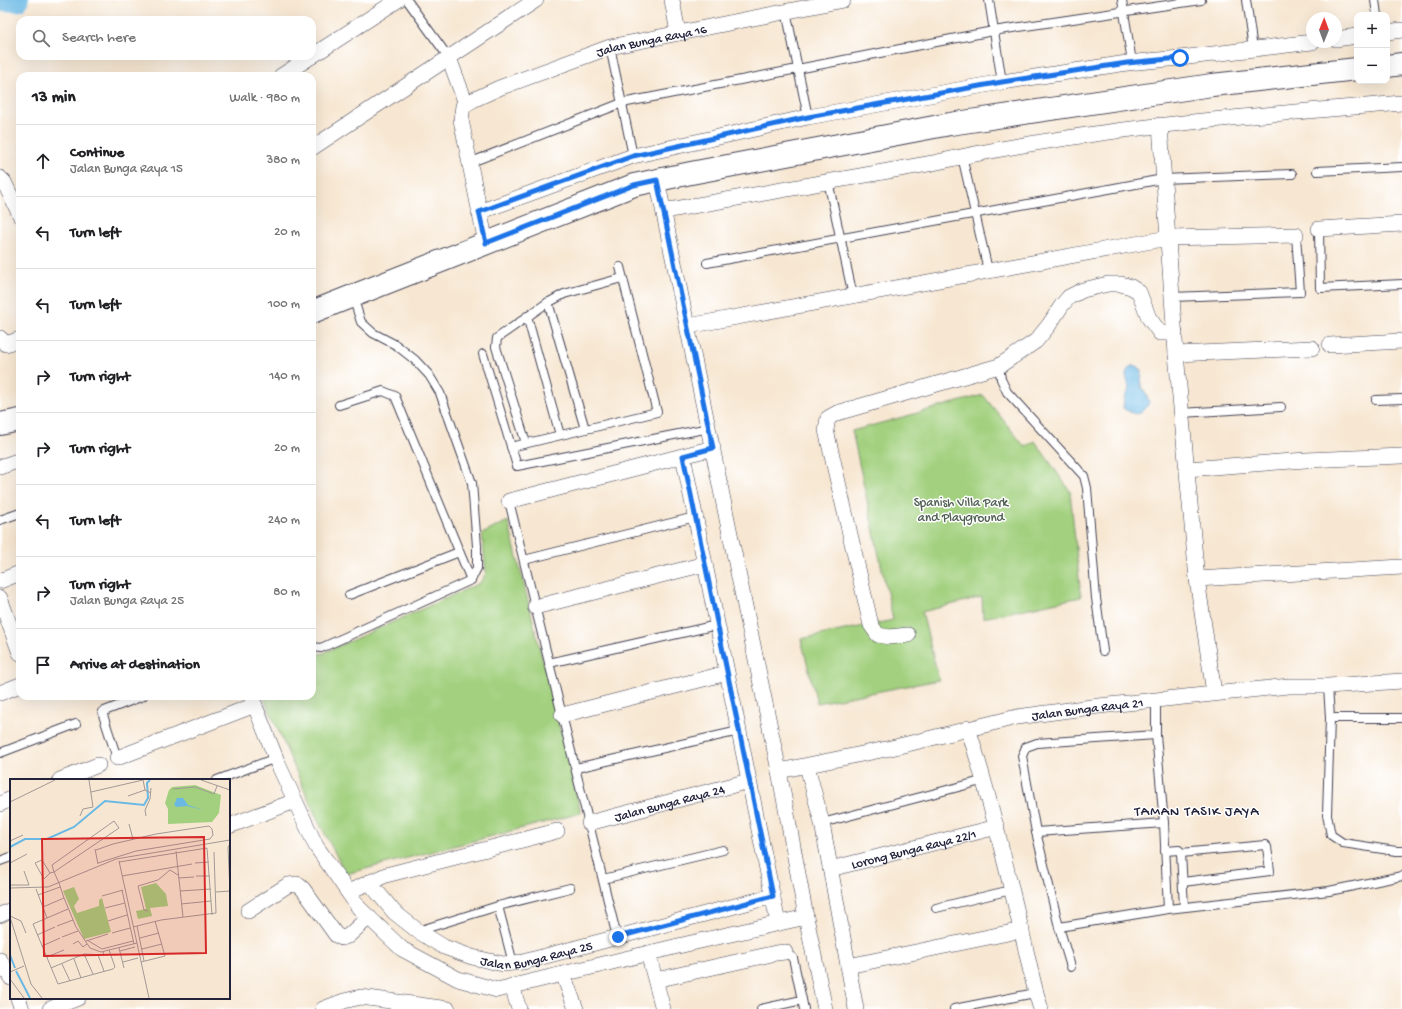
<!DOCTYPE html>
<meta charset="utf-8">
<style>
:root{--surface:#fff;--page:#f2f2f2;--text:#202124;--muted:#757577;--line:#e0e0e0}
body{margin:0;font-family:"Gochi Hand",sans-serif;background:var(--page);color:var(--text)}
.controls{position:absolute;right:12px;top:12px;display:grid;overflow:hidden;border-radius:8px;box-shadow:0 4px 16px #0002}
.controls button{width:36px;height:36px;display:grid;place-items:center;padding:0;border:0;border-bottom:1px solid var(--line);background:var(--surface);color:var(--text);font:20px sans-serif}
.compass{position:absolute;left:1306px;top:12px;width:36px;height:36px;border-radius:50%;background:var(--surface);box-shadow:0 4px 16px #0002;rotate:1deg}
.stop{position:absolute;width:12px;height:12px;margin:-9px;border:3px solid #1a73e8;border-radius:50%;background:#fff}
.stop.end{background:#1a73e8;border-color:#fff;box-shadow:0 1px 4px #0008}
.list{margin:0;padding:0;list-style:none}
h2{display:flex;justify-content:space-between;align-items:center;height:52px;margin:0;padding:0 16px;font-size:17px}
h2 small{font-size:13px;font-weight:400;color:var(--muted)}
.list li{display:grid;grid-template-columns:26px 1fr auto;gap:12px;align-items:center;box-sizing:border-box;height:72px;padding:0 16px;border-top:1px solid var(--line)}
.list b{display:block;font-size:15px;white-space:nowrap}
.list p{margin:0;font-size:13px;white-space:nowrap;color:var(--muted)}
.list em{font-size:13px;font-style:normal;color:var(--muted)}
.icon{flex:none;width:22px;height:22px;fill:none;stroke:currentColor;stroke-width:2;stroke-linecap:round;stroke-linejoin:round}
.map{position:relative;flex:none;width:1402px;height:1009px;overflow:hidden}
.search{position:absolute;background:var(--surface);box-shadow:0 4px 16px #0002;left:16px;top:16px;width:300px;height:44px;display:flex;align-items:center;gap:10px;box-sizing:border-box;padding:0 14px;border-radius:12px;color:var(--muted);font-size:15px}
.panel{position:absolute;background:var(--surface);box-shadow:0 4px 16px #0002;left:16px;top:72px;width:300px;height:628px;border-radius:12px}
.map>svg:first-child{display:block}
</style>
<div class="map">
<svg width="1402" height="1009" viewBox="0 0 1402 1009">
<rect width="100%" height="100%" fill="#fff"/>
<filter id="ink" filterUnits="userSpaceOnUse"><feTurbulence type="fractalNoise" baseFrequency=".025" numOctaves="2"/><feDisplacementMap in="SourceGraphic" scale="8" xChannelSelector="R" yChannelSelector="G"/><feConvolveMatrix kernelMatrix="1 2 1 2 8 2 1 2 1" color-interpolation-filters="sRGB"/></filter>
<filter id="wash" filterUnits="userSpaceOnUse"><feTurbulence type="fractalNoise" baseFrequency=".012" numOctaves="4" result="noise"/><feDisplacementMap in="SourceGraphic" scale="16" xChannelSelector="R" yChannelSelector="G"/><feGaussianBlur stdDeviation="0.9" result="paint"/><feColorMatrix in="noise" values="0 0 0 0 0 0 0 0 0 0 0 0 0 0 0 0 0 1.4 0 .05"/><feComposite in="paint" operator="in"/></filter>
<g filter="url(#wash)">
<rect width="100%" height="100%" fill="#f7e7d2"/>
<!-- green -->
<g fill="#a2d07e" stroke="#62795c">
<polygon points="983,395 1025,447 1035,441 1070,491 1081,597 983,618 982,597 922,612 939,680 817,703 801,639 893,620 852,431"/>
<polygon points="508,521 581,813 346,874 318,821 263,696 312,696 312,652 321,654 480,583 486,573 482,534"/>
</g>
<!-- water -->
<path fill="#6ab9e5" stroke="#466e90" d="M1131,366H1137L1142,370L1141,386L1147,396L1149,403C1141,417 1135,416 1123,408L1124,399L1129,389C1128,379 1122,374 1131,366Z"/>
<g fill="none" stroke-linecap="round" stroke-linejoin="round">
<!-- river -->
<polyline stroke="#6ab9e5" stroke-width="23" points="0,0 17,0"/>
</g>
</g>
<g filter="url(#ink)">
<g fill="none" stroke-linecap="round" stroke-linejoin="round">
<!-- lane casing -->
<g stroke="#424052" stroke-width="10">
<g id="lane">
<polyline points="407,0 449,58"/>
<polyline points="989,0 1002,82"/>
<polyline points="1122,0 1132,62"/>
<polyline points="1246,0 1253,49"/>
<polyline points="1375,0 1377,15"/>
<polyline points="786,11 808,117"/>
<polyline points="610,47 633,156"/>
<polyline points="962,156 988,270"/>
<polyline points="469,163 622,103 993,31 1201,0"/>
<polyline points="1317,171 1402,167"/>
<polyline points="828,181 853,296"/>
<polyline points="1319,229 1320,288 1402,284"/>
<polyline points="707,263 1163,179 1292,174"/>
<polyline points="1172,297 1300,292 1296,235"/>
<polyline points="548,302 585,429"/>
<polyline points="527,316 560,435"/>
<polyline points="483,354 517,466 709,428"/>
<polyline points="999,366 1001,379 1007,392 1084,476 1087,488 1096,598 1103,651"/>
<polyline points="1376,400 1402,399"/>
<polyline points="339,405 383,391 395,396 471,580"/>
<polyline points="1181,413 1281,407"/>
<polyline points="526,443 496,347 497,338 544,305 564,294 622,278"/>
<polyline points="511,447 657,412 620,267"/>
<polyline points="509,501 617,937"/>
<polyline points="0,520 20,513"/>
<polyline points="524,560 695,517"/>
<polyline points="349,595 459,552"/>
<polyline points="312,647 321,648 471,580 477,568 477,546 472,483 440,393 429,375 415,360 396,345 373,333 361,322 353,297"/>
<polyline points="549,663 717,625"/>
<polyline points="1328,686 1330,718 1327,815 1331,835 1343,843 1396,851 1402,851"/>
<polyline points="1156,701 1156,735 1164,823 1168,909"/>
<polyline points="1330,718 1402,718"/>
<polyline points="1156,735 1037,743 1026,747 1022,756 1036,832 1059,927 1168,909 1329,891 1402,876"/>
<polyline points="0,753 76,724"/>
<polyline points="117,758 102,712 143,696"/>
<polyline points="576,768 739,731"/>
<polyline points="217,780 276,758"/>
<polyline points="822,823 985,780"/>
<polyline points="1036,832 1164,823"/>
<polyline points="1165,851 1179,850 1181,853 1184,907"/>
<polyline points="1181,853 1265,845 1267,847 1270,871 1183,882"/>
<polyline points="0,861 11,857"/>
<polyline points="603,879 723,850"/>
<polyline points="498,906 513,963"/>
<polyline points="936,908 1011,890"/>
<polyline points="1059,927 1071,967"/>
<polyline points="418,931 498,906 570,888"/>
<polyline points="785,952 793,958 804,1009"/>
<polyline points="761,1009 802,1000"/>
<polyline points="954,1009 1035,993"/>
</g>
</g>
<!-- street casing -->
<g stroke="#424052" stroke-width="16">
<g id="street">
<polyline points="672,0 678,33"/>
<polyline points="1387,32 1402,30"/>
<polyline points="1336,39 1357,36"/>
<polyline points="312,56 398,0"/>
<polyline points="449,58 466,104"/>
<polyline points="281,76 312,56"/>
<polyline points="1160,125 1176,354 1197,579 1214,693"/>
<polyline points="312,148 536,0"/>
<polyline points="0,178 4,182 20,215"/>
<polyline points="657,180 779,771 806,917 825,1009"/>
<path d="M664,211L933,163C1087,128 1245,116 1402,103"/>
<polyline points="479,212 633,156 808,117 1002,82 1127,63 1180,58 1312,42"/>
<polyline points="1319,229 1402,224"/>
<path id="s1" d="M486,243L461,120L463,106L473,100L499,88L610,47L843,0"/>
<polyline points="688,326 1168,238 1296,235"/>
<polyline points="0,338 6,344 20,339"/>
<polyline points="1330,345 1402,341"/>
<polyline points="1176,354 1312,348"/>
<polyline points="683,456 778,923"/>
<polyline points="0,467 20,460"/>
<polyline points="1187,469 1306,460 1402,456"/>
<polyline points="509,501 713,448"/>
<polyline points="1197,579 1402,567"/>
<polyline points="0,581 20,573"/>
<polyline points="0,598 20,653"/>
<polyline points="535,607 705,564"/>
<polyline points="908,635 889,637 878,635 871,625 826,430 828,418 837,413 999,366 1036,341 1049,325 1062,305 1069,297 1083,290 1108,284 1121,284 1131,287 1139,292 1149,318 1160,333 1175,333"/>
<polyline points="0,693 20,685"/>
<polyline points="251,696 279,766 316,846 359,908 402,949 458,979 497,990 678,946 806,917"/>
<polyline points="562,715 727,673"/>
<path d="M968,728C989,794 1005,862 1021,929C1028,956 1032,983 1041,1009"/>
<polyline points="117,758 255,705"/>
<polyline points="807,766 822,823 856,1009"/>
<path id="s2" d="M779,771L891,748L1017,717L1099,706L1289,686H1328L1402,681"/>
<polyline points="60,780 98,765"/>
<polyline points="0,804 11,799"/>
<path id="s3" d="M589,823L749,781"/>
<polyline points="229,826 295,801"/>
<path id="s4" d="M830,869L997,827"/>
<path id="s5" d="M369,882L394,912L418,931L444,947L472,957L503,964L523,962L773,896"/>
<polyline points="348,892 386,875 557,831"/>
<polyline points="248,911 288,885 297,884 303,889 336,935 342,938 348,936 369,917"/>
<polyline points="0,915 11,910"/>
<polyline points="648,953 663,1009"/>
<polyline points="0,960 11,978"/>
<polyline points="848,966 1022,930"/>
<polyline points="563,974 576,1009"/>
<polyline points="656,980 776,953 785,952"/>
<polyline points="512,986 519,1009"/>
<polyline points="18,998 22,1009"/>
<polyline points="50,1009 78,998"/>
<polyline points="323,1009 344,1001 361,997 448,1009"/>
</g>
</g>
<!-- secondary casing -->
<g stroke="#424052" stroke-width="24">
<g id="secondary">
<polyline points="1387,66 1402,64"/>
<polyline points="312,312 634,185 691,173 950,124 1212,85 1357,69"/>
<polyline points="0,424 20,420"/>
</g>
</g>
<!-- lane -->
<use href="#lane" stroke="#fff" stroke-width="8"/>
<!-- street -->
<use href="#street" stroke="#fff" stroke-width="15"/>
<!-- secondary -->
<use href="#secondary" stroke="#fff" stroke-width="22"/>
</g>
</g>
<g fill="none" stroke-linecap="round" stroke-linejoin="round" filter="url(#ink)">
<!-- route -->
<polyline stroke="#1a73e8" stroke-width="5" points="618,937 773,896 683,456 713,448 657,180 634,185 486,243 479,212 633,156 808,117 1002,82 1127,63 1180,58"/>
</g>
<g text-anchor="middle" stroke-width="3" stroke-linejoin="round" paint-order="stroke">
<!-- street labels -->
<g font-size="13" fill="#22223b" stroke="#fff">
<text dy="5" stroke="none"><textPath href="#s1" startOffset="340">Jalan Bunga Raya 16</textPath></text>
<text dy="5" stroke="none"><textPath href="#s2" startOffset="315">Jalan Bunga Raya 21</textPath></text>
<text dy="5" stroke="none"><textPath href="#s3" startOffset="83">Jalan Bunga Raya 24</textPath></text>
<text dy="5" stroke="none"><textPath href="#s4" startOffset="86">Lorong Bunga Raya 22/1</textPath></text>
<text dy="5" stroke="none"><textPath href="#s5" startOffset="196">Jalan Bunga Raya 25</textPath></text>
</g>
<!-- park labels -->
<g font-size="13" fill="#4f5f52" stroke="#fff">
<text x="961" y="506">Spanish Villa Park<tspan x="961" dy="15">and Playground</tspan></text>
</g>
<!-- neighbourhood labels -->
<g font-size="14" letter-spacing="1" fill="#22223b" stroke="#fff">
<text x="1197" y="815">TAMAN TASIK JAYA</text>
</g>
</g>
<!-- overview -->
<g transform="translate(10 779)">
<rect width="220" height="220" fill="#f7e7d2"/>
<path d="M185,6L211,16L209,34L202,43L158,45V30L155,24L159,11L162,8ZM146,104L156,115L158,127L140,129L142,137L128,140L126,132L136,130L131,108ZM64,108L69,120L64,127L67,134L89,127V121L92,119L101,153L74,160L53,112Z" fill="#a2d07e"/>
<path d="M167,19H173L178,26L193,31L177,27L167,28L164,26Z" fill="#6ab9e5"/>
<path fill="none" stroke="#6ab9e5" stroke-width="2" d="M0,68L15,60H37L64,48L95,22L134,26L138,19L137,4L140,1M0,176L5,189M6,192L20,219"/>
<path fill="none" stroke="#a29896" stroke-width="1" d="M191,1L220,11M163,10L185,8L204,15L207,7M220,11V50M81,13L133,1L135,11L141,14M118,17L135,11M0,23L45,1M70,37L73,30L83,28L79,1M136,37L135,31L140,20L141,9M119,45L123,60M0,62L13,56M85,70L88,85M86,71L103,65L146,55L199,47L202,50L203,56L200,60L126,72L88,84M166,72L173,138M109,82L139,219M109,83L197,69L202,136M0,84L17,75M185,84L199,83M40,94L34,100L25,84L32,81L40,94L44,93L109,49L104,42L42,86L44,93L49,104L54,119L66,148L80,169L91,173L127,164M112,97L182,85M186,97H200M168,99L184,98M0,106H19L14,92M0,109L38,108L106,80L220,61M26,110L37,139M112,111L124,165M170,112L201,110M220,112L218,68L220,65M206,113L220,112M28,116L50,108M92,117L113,111M171,125L201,122M33,128L54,119M95,129L115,124M58,130L23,145L48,205L103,190L105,188L99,171M138,132L134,131L128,107L148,101L160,91L168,96M0,137L11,142L16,154M0,138L21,205L32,219M98,142L117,136M47,147L63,141M127,147L134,182M123,148L151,141L206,134L204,73M102,154L120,149M27,156L45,148M52,158L68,152M130,159L149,154M77,161L92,170L123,162M76,162L98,155M63,165L68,162L73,168L77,165M32,167L50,159M109,169L114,189M132,170L152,165M110,172L125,168M74,175L83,195M88,176L94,192M37,178L54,171M64,180L71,199M113,183L128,179M131,183L155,177L145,142M52,185L60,202M41,189L74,175L94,176L93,173M0,193L14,187M0,200L14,219"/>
<path fill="#d62828" fill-opacity="0.15" stroke="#d62828" stroke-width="2" d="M194,58L196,174L34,177L32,60Z"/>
<rect width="220" height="220" fill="none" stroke="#22223b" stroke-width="2"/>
</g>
</svg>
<div class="controls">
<button>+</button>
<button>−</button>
</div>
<svg class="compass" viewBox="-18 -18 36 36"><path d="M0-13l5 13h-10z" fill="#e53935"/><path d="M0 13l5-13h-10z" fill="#757577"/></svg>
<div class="stop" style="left:1180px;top:58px"></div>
<div class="stop end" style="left:618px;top:937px"></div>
<div class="search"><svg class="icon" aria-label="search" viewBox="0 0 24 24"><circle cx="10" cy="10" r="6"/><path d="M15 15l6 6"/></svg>Search here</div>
<section class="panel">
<h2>13 min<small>Walk · 980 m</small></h2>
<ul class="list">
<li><svg class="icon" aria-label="ahead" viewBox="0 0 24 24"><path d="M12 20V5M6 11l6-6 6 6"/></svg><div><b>Continue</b><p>Jalan Bunga Raya 15</p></div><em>380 m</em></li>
<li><svg class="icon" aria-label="left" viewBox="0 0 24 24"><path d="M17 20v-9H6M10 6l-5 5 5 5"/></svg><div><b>Turn left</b></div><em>20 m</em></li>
<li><svg class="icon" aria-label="left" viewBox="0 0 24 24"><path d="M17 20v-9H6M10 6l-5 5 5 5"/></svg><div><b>Turn left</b></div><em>100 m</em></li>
<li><svg class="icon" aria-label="right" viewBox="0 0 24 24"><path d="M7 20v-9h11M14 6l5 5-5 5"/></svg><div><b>Turn right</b></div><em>140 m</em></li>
<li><svg class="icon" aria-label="right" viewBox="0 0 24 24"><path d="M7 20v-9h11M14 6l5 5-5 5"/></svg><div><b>Turn right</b></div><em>20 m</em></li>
<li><svg class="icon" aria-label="left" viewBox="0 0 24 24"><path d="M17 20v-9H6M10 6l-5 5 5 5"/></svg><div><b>Turn left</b></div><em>240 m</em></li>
<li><svg class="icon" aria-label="right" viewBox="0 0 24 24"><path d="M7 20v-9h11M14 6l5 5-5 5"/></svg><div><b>Turn right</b><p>Jalan Bunga Raya 25</p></div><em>80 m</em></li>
<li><svg class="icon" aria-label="arrive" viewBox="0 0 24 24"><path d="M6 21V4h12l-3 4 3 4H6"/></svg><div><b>Arrive at destination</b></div></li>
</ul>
</section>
</div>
